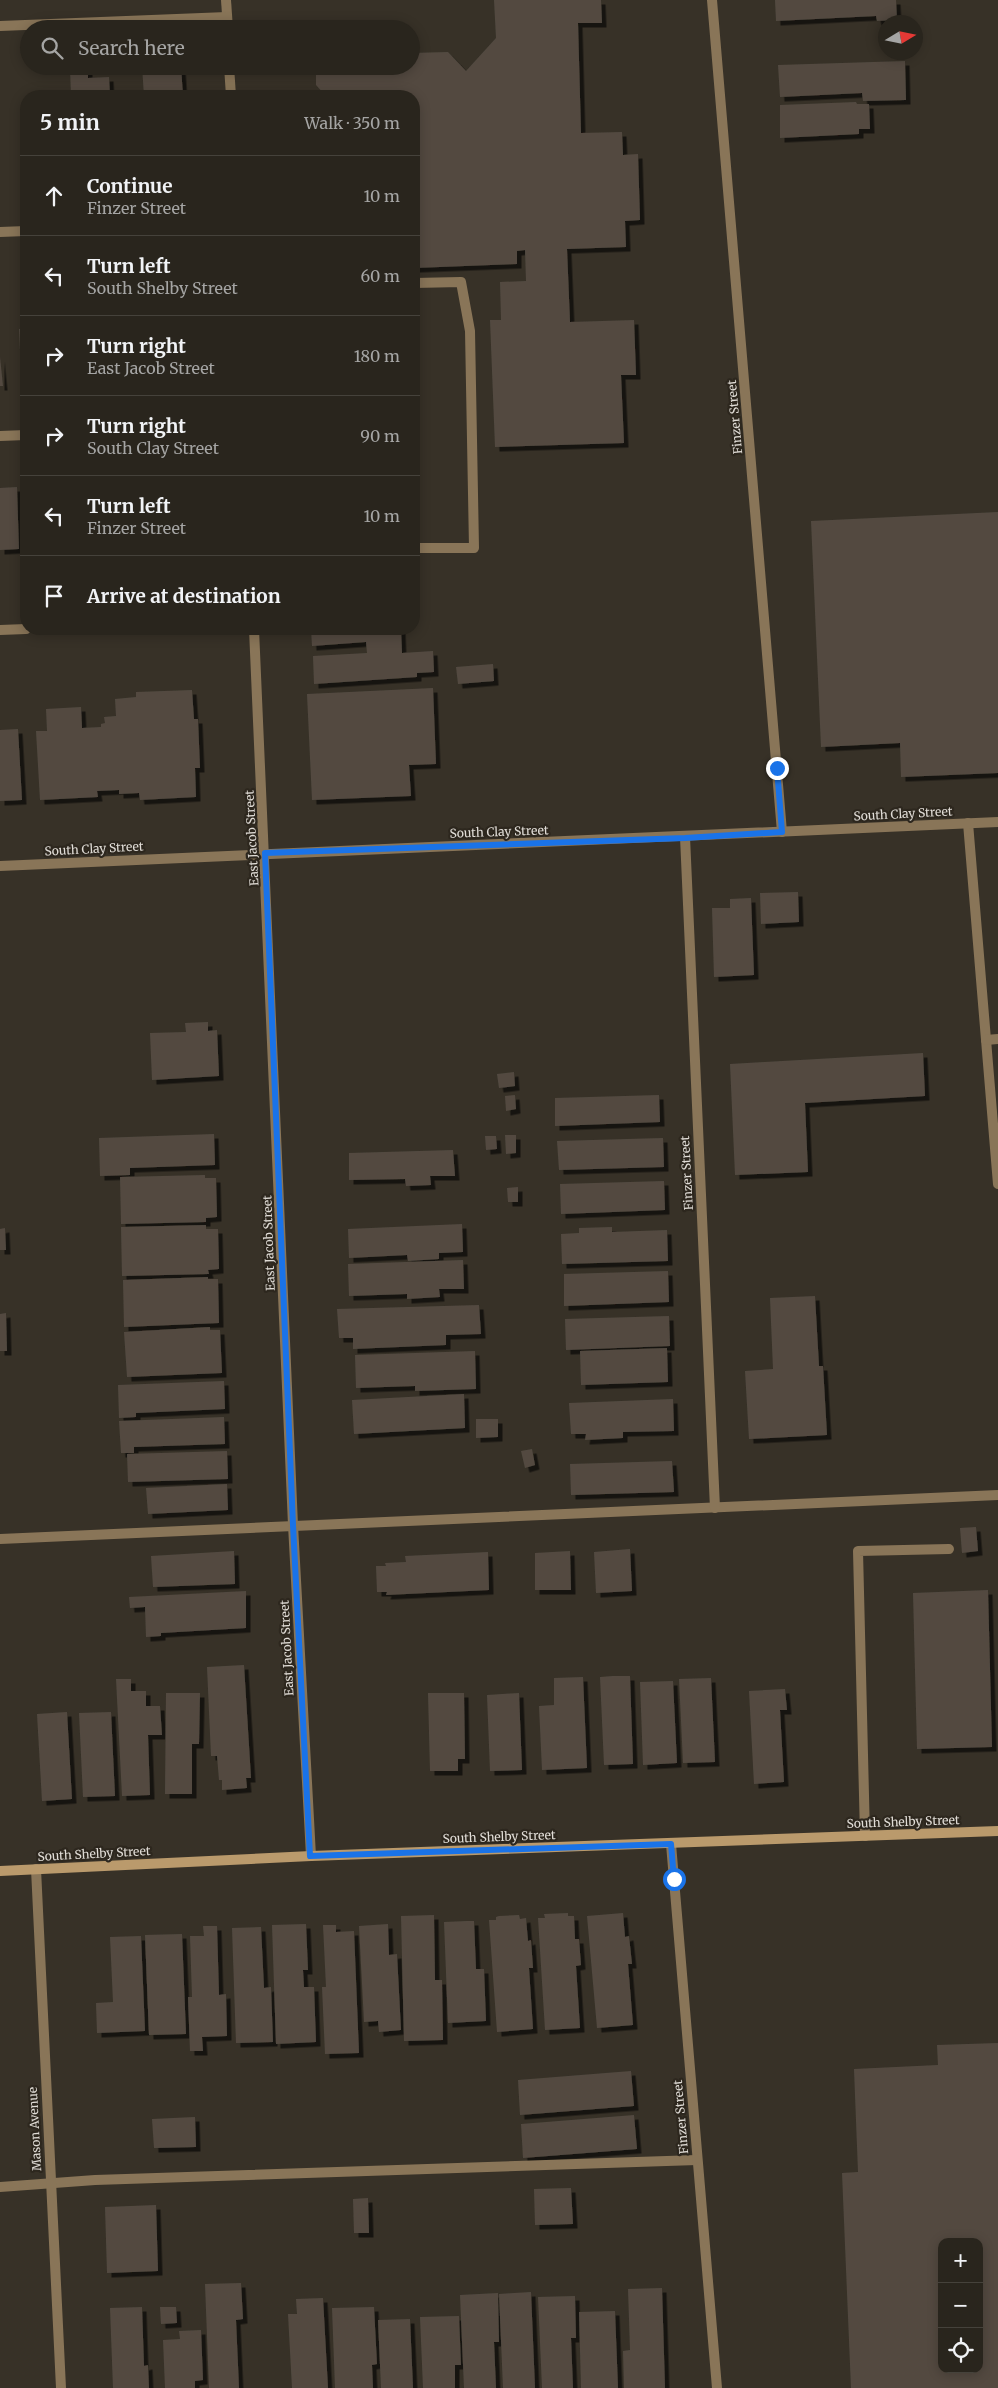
<!DOCTYPE html>
<meta charset="utf-8">
<style>
:root{--surface:#29251d;--page:#35312a;--text:#f1f3f6;--muted:#a5a5a4;--line:#45423b}
body{margin:0;font-family:Merriweather,serif;background:var(--page);color:var(--text)}
.controls{position:absolute;right:15px;bottom:15px;display:grid;overflow:hidden;border-radius:10px;box-shadow:0 2px 12px #0003}
.controls button{width:45px;height:45px;display:grid;place-items:center;padding:0;border:0;border-bottom:1px solid var(--line);background:var(--surface);color:var(--text);font:25px sans-serif}
.compass{position:absolute;left:878px;top:15px;width:45px;height:45px;border-radius:50%;background:var(--surface);box-shadow:0 2px 12px #0003;rotate:80deg}
.stop{position:absolute;width:15px;height:15px;margin:-11px;border:4px solid #1a73e8;border-radius:50%;background:#fff}
.stop.end{background:#1a73e8;border-color:#fff;box-shadow:0 1px 5px #0008}
.list{margin:0;padding:0;list-style:none}
h2{display:flex;justify-content:space-between;align-items:center;height:65px;margin:0;padding:0 20px;font-size:21px}
h2 small{font-size:16px;font-weight:400;color:var(--muted)}
.list li{display:grid;grid-template-columns:32px 1fr auto;gap:15px;align-items:center;box-sizing:border-box;height:80px;padding:0 20px;border-top:1px solid var(--line)}
.list b{display:block;font-size:19px;white-space:nowrap}
.list p{margin:0;font-size:16px;white-space:nowrap;color:var(--muted)}
.list em{font-size:16px;font-style:normal;color:var(--muted)}
.icon{flex:none;width:28px;height:28px;fill:none;stroke:currentColor;stroke-width:2;stroke-linecap:round;stroke-linejoin:round}
.map{position:relative;flex:none;width:998px;height:2388px;overflow:hidden}
.search{position:absolute;background:var(--surface);box-shadow:0 2px 12px #0003;left:20px;top:20px;width:400px;height:55px;display:flex;align-items:center;gap:12px;box-sizing:border-box;padding:0 18px;border-radius:28px;color:var(--muted);font-size:19px}
.panel{position:absolute;background:var(--surface);box-shadow:0 2px 12px #0003;left:20px;top:90px;width:400px;height:545px;border-radius:20px}
.map>svg:first-child{display:block}
</style>
<div class="map">
<svg width="998" height="2388" viewBox="0 0 998 2388">
<defs>
<filter id="shadow"><feDropShadow dx="4.5" dy="4.5" stdDeviation="0" flood-color="#0009"/></filter>
</defs>
<rect width="100%" height="100%" fill="#373127"/>
<!-- building -->
<g fill="#524a41" fill-rule="evenodd" filter="url(#shadow)">
<polygon points="494,0 601,0 602,23 578,23 581,133 622,132 623,155 638,154 640,220 625,221 626,247 567,249 570,322 634,320 636,375 621,375 624,443 495,447 490,320 501,320 500,282 526,281 525,250 517,251 517,264 414,268 414,96 325,95 316,85 316,71 320,66 411,66 411,53 448,52 466,71 496,38"/>
<polygon points="775,0 896,0 897,20 877,21 876,16 776,21"/>
<polygon points="905,61 906,100 863,101 862,93 780,97 778,65"/>
<polygon points="142,66 181,66 183,96 144,96"/>
<polygon points="88,67 88,78 109,77 110,96 71,96 70,68"/>
<polygon points="856,102 857,104 869,104 870,129 859,129 859,134 780,138 780,105"/>
<polygon points="26,328 26,392 22,393 19,329"/>
<polygon points="0,357 3,386 0,386"/>
<polygon points="17,487 19,549 0,550 0,488"/>
<polygon points="998,512 998,773 901,777 900,743 821,747 811,521"/>
<polygon points="311,629 401,629 402,653 433,651 434,672 417,673 417,677 314,684 313,656 367,653 366,642 312,646"/>
<polygon points="493,664 494,681 458,684 456,667"/>
<polygon points="433,688 436,764 409,765 411,796 312,800 307,694"/>
<polygon points="192,690 194,719 198,719 200,768 195,768 196,797 140,800 139,793 119,794 119,790 97,791 98,797 40,800 36,731 47,731 46,709 81,707 82,728 101,727 101,724 105,723 104,717 116,716 115,699 136,697 136,692"/>
<polygon points="18,729 22,800 0,801 0,730"/>
<polygon points="798,892 799,922 761,924 760,893"/>
<polygon points="751,898 754,975 714,977 712,908 730,908 730,899"/>
<polygon points="208,1022 208,1031 217,1030 219,1076 152,1080 150,1033 186,1032 185,1023"/>
<polygon points="923,1053 925,1096 805,1103 808,1172 735,1175 730,1064"/>
<polygon points="514,1072 515,1086 499,1088 497,1074"/>
<polygon points="515,1095 516,1109 506,1111 505,1096"/>
<polygon points="659,1095 660,1122 555,1126 555,1098"/>
<polygon points="214,1134 215,1165 130,1168 130,1175 100,1176 99,1138"/>
<polygon points="505,1135 516,1135 516,1153 506,1154"/>
<polygon points="485,1136 496,1136 497,1149 486,1150"/>
<polygon points="663,1138 664,1167 559,1170 557,1141"/>
<polygon points="453,1150 455,1176 430,1176 431,1185 406,1186 405,1179 349,1180 349,1153"/>
<polygon points="205,1175 205,1178 216,1178 217,1217 206,1218 206,1222 121,1224 120,1177"/>
<polygon points="664,1181 665,1210 561,1214 560,1184"/>
<polygon points="518,1187 518,1202 508,1202 507,1188"/>
<polygon points="462,1224 463,1252 439,1253 439,1259 408,1261 407,1255 349,1258 348,1229"/>
<polygon points="206,1225 206,1229 218,1229 219,1269 208,1270 209,1274 122,1276 121,1227"/>
<polygon points="612,1227 612,1232 667,1230 668,1261 562,1264 561,1234 579,1233 579,1228"/>
<polygon points="5,1228 6,1250 0,1250 0,1229"/>
<polygon points="463,1260 464,1289 439,1289 440,1297 407,1299 407,1294 349,1296 348,1264"/>
<polygon points="668,1271 669,1302 564,1306 564,1274"/>
<polygon points="208,1277 208,1279 218,1279 219,1323 124,1327 123,1280"/>
<polygon points="815,1296 819,1366 823,1366 827,1435 749,1439 745,1371 773,1369 770,1298"/>
<polygon points="479,1305 481,1334 446,1335 446,1345 353,1349 353,1338 339,1338 337,1309"/>
<polygon points="6,1313 7,1351 0,1351 0,1314"/>
<polygon points="669,1316 670,1346 566,1350 565,1319"/>
<polygon points="210,1327 210,1330 220,1330 222,1373 127,1377 124,1332"/>
<polygon points="667,1348 668,1382 581,1385 580,1351"/>
<polygon points="475,1351 476,1389 415,1391 415,1386 356,1388 355,1355"/>
<polygon points="224,1381 225,1409 136,1413 136,1417 119,1418 118,1385"/>
<polygon points="464,1394 465,1428 354,1434 352,1400"/>
<polygon points="673,1399 674,1431 623,1432 623,1438 585,1440 586,1434 571,1434 569,1403"/>
<polygon points="224,1417 225,1444 134,1447 134,1453 121,1453 119,1421"/>
<polygon points="476,1419 498,1419 498,1437 476,1438"/>
<polygon points="532,1449 535,1465 525,1468 521,1451"/>
<polygon points="227,1451 228,1479 128,1482 127,1454"/>
<polygon points="672,1461 674,1492 571,1495 570,1464"/>
<polygon points="227,1484 228,1510 148,1514 146,1488"/>
<polygon points="976,1527 978,1551 962,1553 960,1528"/>
<polygon points="630,1549 632,1591 596,1593 594,1552"/>
<polygon points="234,1551 235,1584 153,1587 151,1556"/>
<polygon points="570,1551 571,1590 535,1590 535,1553"/>
<polygon points="488,1552 489,1590 386,1595 387,1592 377,1592 376,1566 386,1566 385,1563 406,1562 405,1556"/>
<polygon points="988,1590 992,1747 917,1749 913,1593"/>
<polygon points="246,1591 246,1628 161,1633 161,1636 146,1637 145,1607 130,1608 129,1597"/>
<polygon points="244,1665 251,1778 246,1778 247,1788 222,1790 222,1780 219,1780 217,1756 211,1756 207,1667"/>
<polygon points="613,1676 630,1676 633,1764 604,1765 600,1677"/>
<polygon points="583,1677 587,1768 542,1770 539,1706 554,1705 554,1678"/>
<polygon points="711,1678 715,1762 683,1763 679,1679"/>
<polygon points="116,1679 131,1679 131,1691 146,1691 146,1706 160,1706 162,1735 148,1735 150,1795 122,1796"/>
<polygon points="673,1681 677,1763 643,1765 640,1682"/>
<polygon points="785,1689 787,1710 780,1710 784,1782 754,1784 749,1691"/>
<polygon points="166,1693 200,1693 199,1744 192,1744 192,1794 165,1794"/>
<polygon points="428,1693 464,1693 465,1759 458,1759 458,1771 430,1771"/>
<polygon points="519,1693 522,1770 490,1771 487,1695"/>
<polygon points="67,1712 72,1799 42,1801 37,1714"/>
<polygon points="111,1712 115,1796 83,1797 79,1713"/>
<polygon points="568,1913 568,1916 574,1916 575,1939 579,1939 581,1965 576,1966 580,2028 545,2030 538,1918 545,1918 544,1914"/>
<polygon points="623,1913 625,1937 629,1936 632,1964 628,1964 633,2025 597,2028 587,1916"/>
<polygon points="434,1915 435,1980 442,1980 443,2040 404,2041 401,1916"/>
<polygon points="519,1915 520,1919 526,1918 528,1941 531,1940 533,1968 529,1968 533,2029 497,2032 489,1920 496,1920 496,1917 499,1916"/>
<polygon points="467,1921 474,1921 476,1969 484,1969 486,2021 448,2023 444,1922"/>
<polygon points="306,1924 308,1970 303,1970 304,1987 314,1987 316,2042 276,2044 272,1925"/>
<polygon points="388,1924 389,1955 397,1954 401,2030 379,2032 378,2021 364,2022 359,1926"/>
<polygon points="323,1925 336,1925 336,1932 354,1931 359,2053 325,2054 322,1987 326,1987"/>
<polygon points="203,1926 217,1926 219,1995 226,1994 227,2036 202,2037 203,2051 190,2051 188,1997 192,1997 190,1936 204,1936"/>
<polygon points="261,1927 264,1988 271,1987 273,2042 236,2043 232,1928"/>
<polygon points="182,1934 186,2034 149,2035 145,1935"/>
<polygon points="141,1936 145,2031 97,2033 96,2003 113,2002 110,1937"/>
<path d="M998,2043V2388H851L842,2173L858,2172L854,2069L938,2065L937,2045ZM942,2242H979V2369H942Z"/>
<polygon points="631,2071 634,2106 520,2115 518,2080"/>
<polygon points="634,2115 637,2149 523,2158 521,2124"/>
<polygon points="195,2117 196,2147 154,2148 152,2119"/>
<polygon points="571,2188 573,2224 535,2225 534,2189"/>
<polygon points="368,2198 369,2233 354,2233 353,2199"/>
<polygon points="156,2205 158,2271 107,2273 105,2207"/>
<polygon points="241,2283 243,2319 236,2320 239,2388 209,2388 205,2284"/>
<polygon points="662,2288 665,2388 624,2388 623,2351 630,2350 628,2289"/>
<polygon points="531,2292 535,2388 503,2388 499,2294"/>
<polygon points="498,2293 499,2342 494,2342 496,2388 464,2388 460,2295"/>
<polygon points="575,2296 576,2338 571,2338 573,2388 542,2388 538,2297"/>
<polygon points="323,2298 328,2388 292,2388 288,2314 297,2314 296,2299"/>
<polygon points="142,2307 144,2366 148,2365 149,2388 113,2388 110,2308"/>
<polygon points="160,2307 176,2307 177,2323 161,2324"/>
<polygon points="374,2307 377,2364 372,2365 373,2388 335,2388 332,2308"/>
<polygon points="615,2311 618,2388 581,2388 579,2312"/>
<polygon points="459,2316 461,2365 455,2365 455,2388 423,2388 420,2317"/>
<polygon points="410,2319 413,2388 381,2388 378,2320"/>
<polygon points="201,2330 203,2380 195,2381 195,2388 165,2388 163,2340 180,2339 179,2331"/>
</g>
<g fill="none" stroke-linecap="round" stroke-linejoin="round">
<!-- service -->
<g stroke="#897558" stroke-width="10">
<polyline points="0,232 26,231"/>
<polyline points="414,283 461,282 470,331 474,548 414,548"/>
<polyline points="968,823 998,1184"/>
<polyline points="986,1040 998,1039"/>
<polyline points="0,1539 998,1495"/>
<polyline points="865,1836 858,1551 949,1549"/>
<polyline points="0,2187 95,2180 697,2160"/>
</g>
<!-- minor -->
<g stroke="#897558" stroke-width="10">
<polyline points="226,0 228,29"/>
<polyline points="712,0 782,832"/>
<polyline points="0,26 227,17"/>
<polyline points="229,66 231,96"/>
<polyline points="0,436 26,435"/>
<polyline points="254,629 293,1525 311,1856"/>
<polyline points="0,630 26,629"/>
<polyline points="685,837 715,1508"/>
<polyline points="0,866 998,822"/>
<polyline points="671,1844 717,2388"/>
<polyline points="36,1869 61,2388"/>
</g>
<!-- secondary -->
<polyline stroke="#ba9a6c" stroke-width="10" points="0,1871 311,1856 998,1831"/>
</g>
<g fill="none" stroke-linecap="round" stroke-linejoin="round">
<!-- route -->
<polyline stroke="#1a73e8" stroke-width="6" points="674,1879 671,1844 310,1856 293,1525 265,853 685,838 782,832 777,768"/>
</g>
<g text-anchor="middle" stroke-width="4.5" stroke-linejoin="round" paint-order="stroke">
<!-- street labels -->
<g font-size="12" fill="#e0dcd6" stroke="#2d271e">
<text transform="translate(735 417) rotate(-95)" y="4">Finzer Street</text>
<text transform="translate(903 814) rotate(-3)" y="4">South Clay Street</text>
<text transform="translate(499 832) rotate(-2)" y="4">South Clay Street</text>
<text transform="translate(252 838) rotate(-93)" y="4">East Jacob Street</text>
<text transform="translate(94 849) rotate(-3)" y="4">South Clay Street</text>
<text transform="translate(687 1173) rotate(-93)" y="4">Finzer Street</text>
<text transform="translate(269 1243) rotate(-92)" y="4">East Jacob Street</text>
<text transform="translate(287 1648) rotate(-93)" y="4">East Jacob Street</text>
<text transform="translate(903 1822) rotate(-2)" y="4">South Shelby Street</text>
<text transform="translate(499 1837) rotate(-2)" y="4">South Shelby Street</text>
<text transform="translate(94 1854) rotate(-3)" y="4">South Shelby Street</text>
<text transform="translate(681 2117) rotate(-95)" y="4">Finzer Street</text>
<text transform="translate(35 2129) rotate(-93)" y="4">Mason Avenue</text>
</g>
</g>
</svg>
<div class="controls">
<button>+</button>
<button>−</button>
<button><svg class="icon" aria-label="locate" viewBox="0 0 24 24"><circle cx="12" cy="12" r="6"/><path d="M12 2v4M12 18v4M2 12h4M18 12h4"/></svg></button>
</div>
<svg class="compass" viewBox="-18 -18 36 36"><path d="M0-13l5 13h-10z" fill="#e53935"/><path d="M0 13l5-13h-10z" fill="#a5a5a4"/></svg>
<div class="stop" style="left:674px;top:1879px"></div>
<div class="stop end" style="left:777px;top:768px"></div>
<div class="search"><svg class="icon" aria-label="search" viewBox="0 0 24 24"><circle cx="10" cy="10" r="6"/><path d="M15 15l6 6"/></svg>Search here</div>
<section class="panel">
<h2>5 min<small>Walk · 350 m</small></h2>
<ul class="list">
<li><svg class="icon" aria-label="ahead" viewBox="0 0 24 24"><path d="M12 20V5M6 11l6-6 6 6"/></svg><div><b>Continue</b><p>Finzer Street</p></div><em>10 m</em></li>
<li><svg class="icon" aria-label="left" viewBox="0 0 24 24"><path d="M17 20v-9H6M10 6l-5 5 5 5"/></svg><div><b>Turn left</b><p>South Shelby Street</p></div><em>60 m</em></li>
<li><svg class="icon" aria-label="right" viewBox="0 0 24 24"><path d="M7 20v-9h11M14 6l5 5-5 5"/></svg><div><b>Turn right</b><p>East Jacob Street</p></div><em>180 m</em></li>
<li><svg class="icon" aria-label="right" viewBox="0 0 24 24"><path d="M7 20v-9h11M14 6l5 5-5 5"/></svg><div><b>Turn right</b><p>South Clay Street</p></div><em>90 m</em></li>
<li><svg class="icon" aria-label="left" viewBox="0 0 24 24"><path d="M17 20v-9H6M10 6l-5 5 5 5"/></svg><div><b>Turn left</b><p>Finzer Street</p></div><em>10 m</em></li>
<li><svg class="icon" aria-label="arrive" viewBox="0 0 24 24"><path d="M6 21V4h12l-3 4 3 4H6"/></svg><div><b>Arrive at destination</b></div></li>
</ul>
</section>
</div>
